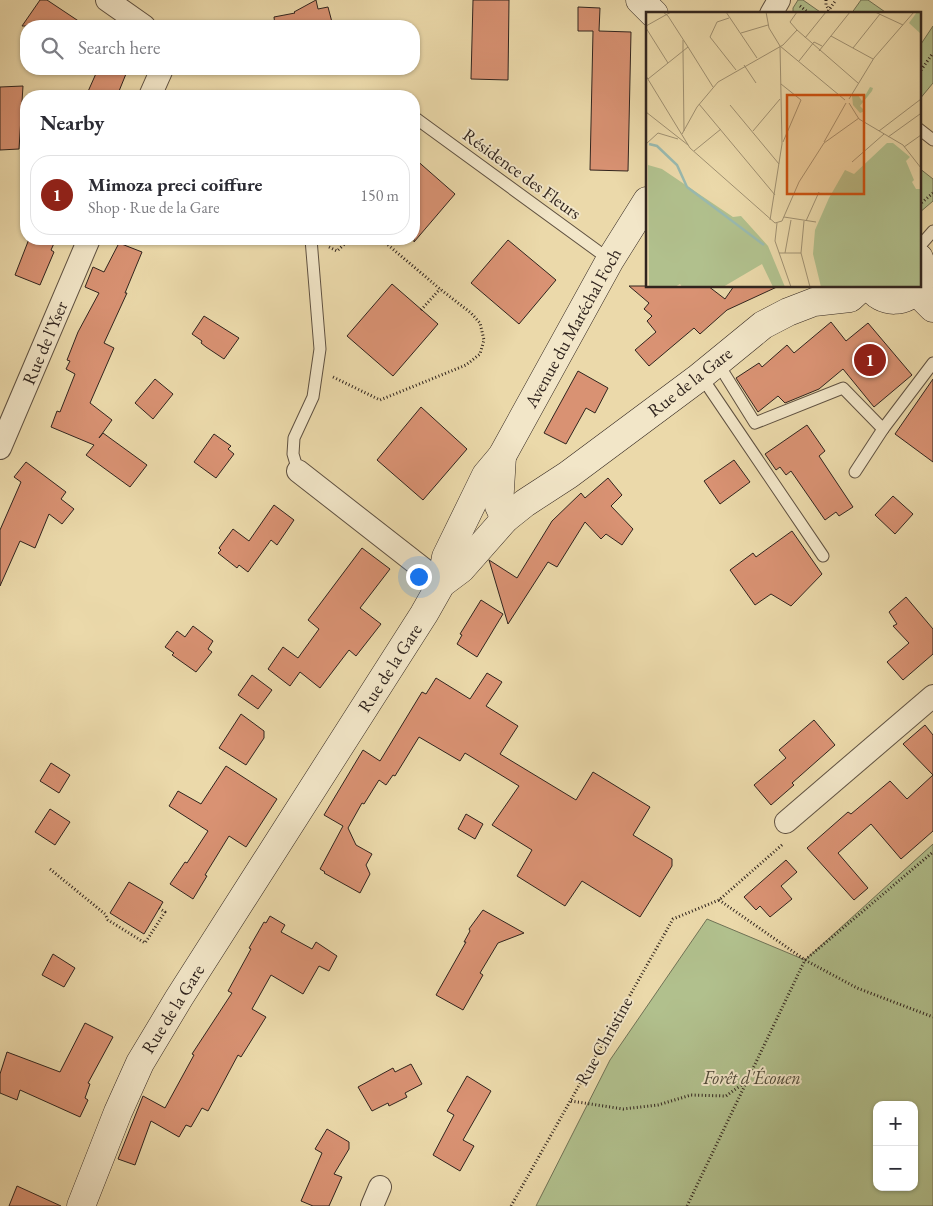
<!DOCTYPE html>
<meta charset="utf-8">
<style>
:root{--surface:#fff;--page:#f2f2f3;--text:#2b2b33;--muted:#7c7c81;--line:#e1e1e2;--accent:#8f2418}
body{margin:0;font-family:"EB Garamond",serif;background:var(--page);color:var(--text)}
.controls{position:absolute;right:15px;bottom:15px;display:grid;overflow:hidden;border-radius:10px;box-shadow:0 1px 4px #0004}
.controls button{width:45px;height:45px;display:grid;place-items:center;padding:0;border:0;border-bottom:1px solid var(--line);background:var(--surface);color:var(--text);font:25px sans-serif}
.you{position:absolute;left:418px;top:576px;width:18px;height:18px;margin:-12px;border:4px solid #fff;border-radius:50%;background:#1a73e8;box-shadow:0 0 0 8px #1a73e833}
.badge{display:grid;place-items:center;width:32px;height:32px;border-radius:50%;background:var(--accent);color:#fff;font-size:16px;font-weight:700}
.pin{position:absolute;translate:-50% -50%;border:2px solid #fff;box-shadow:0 1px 5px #0006}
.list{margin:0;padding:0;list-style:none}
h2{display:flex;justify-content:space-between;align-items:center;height:65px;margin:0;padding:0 20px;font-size:21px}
h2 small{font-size:16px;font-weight:400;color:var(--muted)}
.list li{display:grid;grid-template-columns:32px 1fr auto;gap:15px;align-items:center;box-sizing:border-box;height:80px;margin:0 10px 10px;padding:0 10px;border:1px solid var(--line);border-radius:20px}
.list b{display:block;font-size:19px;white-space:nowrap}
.list p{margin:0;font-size:16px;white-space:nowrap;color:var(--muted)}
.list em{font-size:16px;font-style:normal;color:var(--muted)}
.icon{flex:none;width:28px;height:28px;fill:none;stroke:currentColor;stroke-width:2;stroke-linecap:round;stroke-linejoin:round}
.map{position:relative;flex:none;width:933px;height:1206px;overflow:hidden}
.search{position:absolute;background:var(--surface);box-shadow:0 1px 4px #0004;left:20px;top:20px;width:400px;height:55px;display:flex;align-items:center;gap:12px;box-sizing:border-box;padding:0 18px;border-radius:20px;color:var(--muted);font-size:19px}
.panel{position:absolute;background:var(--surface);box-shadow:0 1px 4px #0004;left:20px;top:90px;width:400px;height:155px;border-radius:20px}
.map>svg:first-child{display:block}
</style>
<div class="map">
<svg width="933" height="1206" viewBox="0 0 933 1206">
<rect width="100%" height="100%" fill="#ebd9aa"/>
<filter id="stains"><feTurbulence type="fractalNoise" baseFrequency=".004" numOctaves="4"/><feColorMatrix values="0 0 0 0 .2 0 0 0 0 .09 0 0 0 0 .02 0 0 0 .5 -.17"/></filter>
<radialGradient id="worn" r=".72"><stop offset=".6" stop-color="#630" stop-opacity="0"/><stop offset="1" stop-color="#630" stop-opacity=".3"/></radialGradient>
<!-- green -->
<g fill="#b1c08d" stroke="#707256" fill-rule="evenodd">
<polygon points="798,0 803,0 823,14 793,14 793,8"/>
<polygon points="861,0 868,0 888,14 851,14"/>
<polygon points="933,26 933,83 919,100 919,47"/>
<polygon points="919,168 933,179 933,201 919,213"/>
<path d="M933,844V1206H536L610,1060L707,919L805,960ZM877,1105H914V1187H877Z"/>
</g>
<!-- building -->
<g fill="#d99273" stroke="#30241e">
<polygon points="40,0 47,0 86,26 22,26"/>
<polygon points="316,0 318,9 328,7 333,26 275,26 274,17 295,13 294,12"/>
<polygon points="473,0 509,0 508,80 471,79"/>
<polygon points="578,7 600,8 599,31 631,32 628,171 590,170 593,31 578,31"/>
<polygon points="98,69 128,69 117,96 86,96"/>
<polygon points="23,86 19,149 0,150 0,87"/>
<polygon points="414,158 455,194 414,242"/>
<polygon points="29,239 56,239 51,250 54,252 40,285 15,275"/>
<polygon points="508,240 556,280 519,324 471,283"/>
<polygon points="119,243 142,252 125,293 127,293 104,343 114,348 90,403 112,420 99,438 103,433 147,465 130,487 86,455 94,445 51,427 57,411 60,412 75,374 66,369 70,361 67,360 78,332 99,293 85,287 93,267 104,272"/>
<polygon points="392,284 438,324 393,376 347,336"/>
<polygon points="629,286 708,286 725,299 734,286 779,286 727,310 700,334 694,328 649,366 635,350 656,332 647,321 652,316 644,309 649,303"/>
<polygon points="204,316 239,338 224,359 206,347 201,343 202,341 192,334"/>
<polygon points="831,322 846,341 868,323 912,375 874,407 843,369 819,389 785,403 778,396 758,412 736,378 759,363 762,367 787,345 794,353"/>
<polygon points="578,371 608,388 595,413 586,408 566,444 544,433"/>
<polygon points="155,379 173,394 153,419 135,403"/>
<polygon points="933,379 933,462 895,434"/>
<polygon points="421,407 467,449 423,500 377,460"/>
<polygon points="807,425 825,451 819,456 853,507 839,516 836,512 825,520 791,471 786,475 780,467 776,470 765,454"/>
<polygon points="214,434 231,446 228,449 234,454 216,478 194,462"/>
<polygon points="734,460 750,482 720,504 704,481"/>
<polygon points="26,462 66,492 61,499 74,509 62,524 49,514 35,548 20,541 0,586 0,530 21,482 14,477"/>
<polygon points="608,478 622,495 611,506 633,529 622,545 606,534 601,539 585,522 557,567 548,562 508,624 489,560 517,578 552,521 581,493 585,498"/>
<polygon points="893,496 913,514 895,534 875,515"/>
<polygon points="274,505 294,520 277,545 271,540 248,572 239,565 237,568 218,553 221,550 219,548 233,529 249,541"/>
<polygon points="792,531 822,574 791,606 771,594 755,605 730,570 753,553 756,557"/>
<polygon points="362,548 390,569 360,608 381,624 356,656 349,650 320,688 300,672 290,686 268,669 283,647 298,658 319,629 308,620"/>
<polygon points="906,597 933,629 933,654 903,680 887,662 909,643 893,626 897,624 889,612"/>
<polygon points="481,600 503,614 477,657 457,644 462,635 460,634"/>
<polygon points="193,626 213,641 208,649 212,652 196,672 172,655 174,653 165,647 177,631 185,637"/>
<polygon points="487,673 502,682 486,706 518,726 500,754 576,800 593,772 650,807 633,835 672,859 672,866 640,917 582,881 565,906 517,876 532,850 492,825 519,786 465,753 460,761 419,737 395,776 393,775 386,785 379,780 364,804 362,803 348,828 356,845 372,854 366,865 370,874 360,893 324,873 325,872 320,869 343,826 324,815 363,750 380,761 422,692 426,694 436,678 470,699"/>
<polygon points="252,675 272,690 258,709 238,695"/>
<polygon points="241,714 264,731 264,738 246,765 219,748"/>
<polygon points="814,720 835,745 792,783 794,785 771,805 754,785 786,758 779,750"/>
<polygon points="925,725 933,735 933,831 901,859 871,824 838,853 868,888 854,900 807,848 848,812 851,814 890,781 907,799 933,775 903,744"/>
<polygon points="51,763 70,775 59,793 40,781"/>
<polygon points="226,766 277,799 246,847 229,836 205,875 207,876 193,899 170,884 185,862 187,863 208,831 169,806 178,791 201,804"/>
<polygon points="50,809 70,822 55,845 35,832"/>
<polygon points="466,814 483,824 475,839 458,829"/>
<polygon points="786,860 797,872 781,886 792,899 770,917 760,906 756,910 744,897"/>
<polygon points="129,882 163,902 144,934 110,913"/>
<polygon points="483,910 524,933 498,943 480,973 483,975 463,1010 436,995 466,942 464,942 470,931 469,929"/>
<polygon points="270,916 285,925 281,932 312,949 316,942 337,956 329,971 319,966 303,994 271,975 252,1009 266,1017 241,1057 238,1055 208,1111 202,1108 191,1127 186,1125 179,1137 151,1121 135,1165 118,1159 143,1096 165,1108 194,1055 192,1054 232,993 228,991 251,949 249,948 264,922 266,923"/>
<polygon points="53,954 75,968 64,987 42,975"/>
<polygon points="85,1023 113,1037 88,1083 90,1084 85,1098 88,1100 80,1117 20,1090 17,1100 0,1093 0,1074 7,1052 60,1072"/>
<polygon points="411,1064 422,1084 405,1093 407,1097 389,1106 388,1103 372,1111 358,1087 393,1068 395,1072"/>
<polygon points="467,1076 491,1091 463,1140 474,1146 460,1171 433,1155 454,1115 447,1111"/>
<polygon points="327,1129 349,1142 349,1149 334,1174 342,1177 329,1206 313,1206 301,1201 322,1153 315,1149"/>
<polygon points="17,1186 61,1206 9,1206"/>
</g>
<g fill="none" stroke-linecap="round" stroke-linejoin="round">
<!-- lane casing -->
<g stroke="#5f5141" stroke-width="13">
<g id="lane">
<polyline points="414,117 610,260"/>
<polyline points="919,129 933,140"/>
<polyline points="919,247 933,231"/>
<polyline points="717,362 755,423 843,388 883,429 933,363"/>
<polyline points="701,376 823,556"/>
<polyline points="298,471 293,454 294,438 313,397 320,349 311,239"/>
<polyline points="855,472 883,429"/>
</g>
</g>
<!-- street casing -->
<g stroke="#5f5141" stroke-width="24">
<g id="street">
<polyline points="107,0 144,26"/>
<polyline points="771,14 779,0"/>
<polyline points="150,96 162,69"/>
<polyline points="0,448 89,239"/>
<polyline points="298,471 426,571 441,584"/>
<polyline points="786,822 933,696"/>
<polyline points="372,1206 380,1187"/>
</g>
</g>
<!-- secondary casing -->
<g stroke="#30241e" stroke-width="29">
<g id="secondary">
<polyline points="640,0 654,14"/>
<polyline points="919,258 923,269 919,285"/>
<path d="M870,286C881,305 908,304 919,286"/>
<polyline points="916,291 933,308"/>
<polyline points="502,456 499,506 505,519"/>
<polyline points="441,584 446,557 486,475 502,456 610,260 647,201"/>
<polyline points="81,1206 118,1112 140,1063 179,998 424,614 441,584 461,569 505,519 525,503 568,475 697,379 763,325 788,312 814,302 850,298 863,286"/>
</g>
</g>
<!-- path -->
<g stroke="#30241e" stroke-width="3" stroke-dasharray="1 2.5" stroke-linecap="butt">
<polyline points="826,0 826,5 829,10"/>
<polyline points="800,6 810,14"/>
<polyline points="826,14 836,0"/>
<polyline points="919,73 933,53"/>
<polyline points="919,205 933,193"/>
<polyline points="329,247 337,251 350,239"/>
<polyline points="421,310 440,289"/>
<polyline points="333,377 380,400 466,365 480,354 484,340 480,323 471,313 440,289 381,239"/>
<polyline points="50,869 105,914 108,920 145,943 165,912 159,908"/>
<polyline points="719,900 805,960 857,988 933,1017"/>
<polyline points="571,1101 623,1109 658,1105 691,1095 726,1096 747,1081"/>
<polyline points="511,1206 673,919 719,900 783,844"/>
<polyline points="687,1206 805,960 933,852"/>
</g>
<!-- lane -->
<use href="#lane" stroke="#f2e6c8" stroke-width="11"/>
<!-- street -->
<use href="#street" stroke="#f2e6c8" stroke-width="22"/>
<!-- secondary -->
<use href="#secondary" stroke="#f2e6c8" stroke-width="28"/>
</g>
<g text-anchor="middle" stroke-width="4" stroke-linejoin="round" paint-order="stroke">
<!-- street labels -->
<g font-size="18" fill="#30241e" stroke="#f2e6c8">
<text transform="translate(522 174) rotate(36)" y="6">Résidence des Fleurs</text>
<text transform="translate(573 328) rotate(-61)" y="6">Avenue du Maréchal Foch</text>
<text transform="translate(45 343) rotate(-67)" y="6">Rue de l'Yser</text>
<text transform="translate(690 382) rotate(-38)" y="6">Rue de la Gare</text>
<text transform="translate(390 668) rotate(-57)" y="6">Rue de la Gare</text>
<text transform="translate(173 1009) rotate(-58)" y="6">Rue de la Gare</text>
<text transform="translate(604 1041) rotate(-61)" y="6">Rue Christine</text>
</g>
<!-- park labels -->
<g font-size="18" font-style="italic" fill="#504b3a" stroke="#f2e6c8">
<text x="752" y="1084">Forêt d'Écouen</text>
</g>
</g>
<!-- overview -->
<g transform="translate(646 12)">
<rect width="275" height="275" fill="#ebd9aa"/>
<path d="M271,0H275V22L263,11ZM224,75L227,76L226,79L214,94L219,99L214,101L207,93L206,84L212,83L216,89ZM241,131H247L264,145L260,149L268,168L266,170L270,177H275V275H175L167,242L169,218L183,186L199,158L208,162ZM2,153L16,157L87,205L95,204L122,234L139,275H127L116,252L77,275H36L34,272L29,275H3Z" fill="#b1c08d"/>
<path fill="none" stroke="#99b9af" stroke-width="2.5" d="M3,132L11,134L31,153L41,175L118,233"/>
<path fill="none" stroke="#a09172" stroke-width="1" d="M17,0L22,4L42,35L37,39V28M80,0L111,46M120,0L123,16L134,34L199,88M229,0L257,13M83,6L71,10L64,25L90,58M0,14L25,0M0,16L22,51M151,18L212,71M95,21L122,13M185,24L227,47M159,26L180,0M42,35L67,75M207,36L234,2M37,39L38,119M173,39L204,0M153,49L168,30L176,34M98,53L110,71M0,64L44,136L129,211L136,209L153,170L178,131L213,106M2,67L37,39M135,72L155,88L137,130M203,87L228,46L268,0M203,91L213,107L257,133L275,156M53,92L129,183M84,93L133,152M0,100L42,133M107,119L134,87M233,119L275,87M36,122L51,95L72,70L137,33L151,18L144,10L151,0M242,125L274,102M178,130L200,91M0,132L12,121L32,127M258,135L275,123M48,139L75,117M206,150L238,122M138,205L170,210M124,208L136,132L134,34M158,209L155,241L164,275M160,209L173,180M131,211L129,229L145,275M133,241H155M139,241L145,208"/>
<path fill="#cc510f" fill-opacity="0.15" stroke="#cc510f" stroke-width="2.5" d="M141,83H218V182H141Z"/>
<rect width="275" height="275" fill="none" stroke="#30241e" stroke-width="2.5"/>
</g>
<rect width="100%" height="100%" filter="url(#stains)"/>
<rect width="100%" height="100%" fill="url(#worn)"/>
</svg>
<div class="controls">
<button>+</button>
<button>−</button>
</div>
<div class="you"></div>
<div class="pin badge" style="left:870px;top:360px">1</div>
<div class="search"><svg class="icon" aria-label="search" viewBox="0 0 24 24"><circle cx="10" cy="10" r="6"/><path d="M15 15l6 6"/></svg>Search here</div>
<section class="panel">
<h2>Nearby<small></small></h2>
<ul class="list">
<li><span class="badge">1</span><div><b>Mimoza preci coiffure</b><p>Shop · Rue de la Gare</p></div><em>150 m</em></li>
</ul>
</section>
</div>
